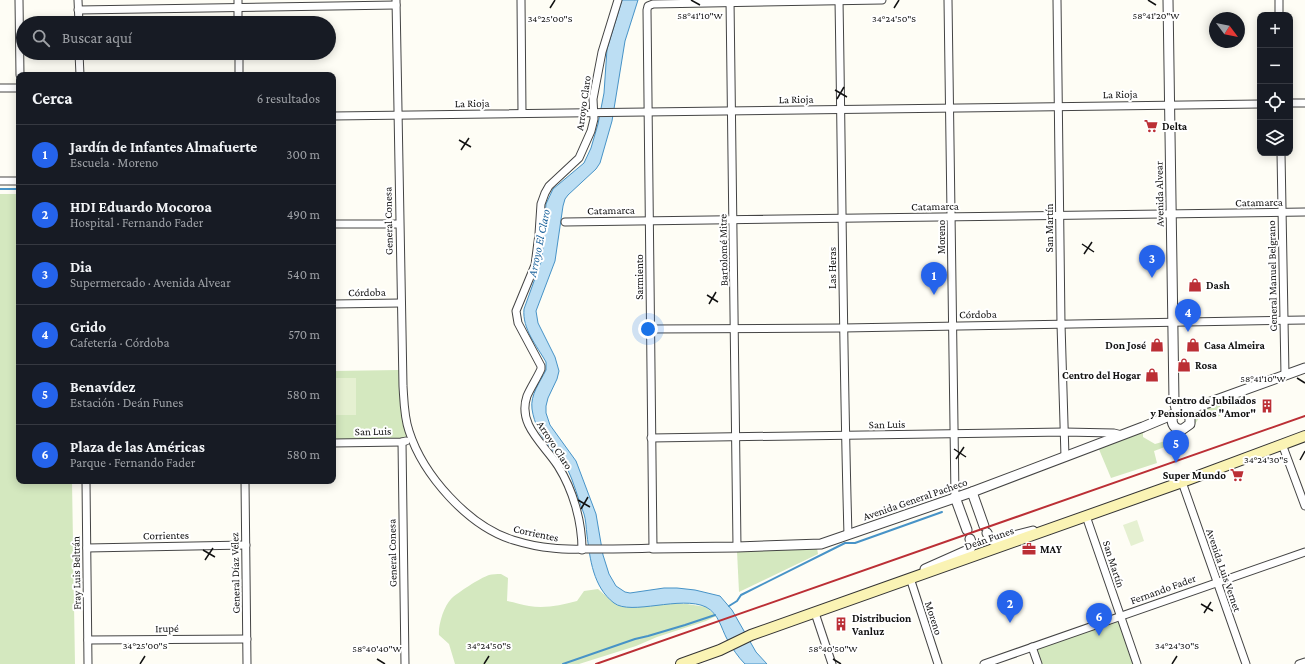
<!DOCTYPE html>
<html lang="es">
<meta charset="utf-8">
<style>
:root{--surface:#171b24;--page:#242831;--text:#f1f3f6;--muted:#9ea1a6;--line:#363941;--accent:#2563eb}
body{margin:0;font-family:"Crimson Pro",serif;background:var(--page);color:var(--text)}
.controls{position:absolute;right:12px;top:12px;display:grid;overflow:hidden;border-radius:8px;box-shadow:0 2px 10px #0003}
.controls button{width:36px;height:36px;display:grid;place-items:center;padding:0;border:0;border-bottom:1px solid var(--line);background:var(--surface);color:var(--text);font:20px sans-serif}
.compass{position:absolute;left:1209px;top:12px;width:36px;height:36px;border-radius:50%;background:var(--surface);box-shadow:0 2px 10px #0003;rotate:122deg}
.you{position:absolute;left:648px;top:329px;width:14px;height:14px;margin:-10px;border:3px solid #fff;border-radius:50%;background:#1a73e8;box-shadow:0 0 0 6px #1a73e833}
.badge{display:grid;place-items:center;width:26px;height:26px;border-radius:50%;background:var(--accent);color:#fff;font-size:13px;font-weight:700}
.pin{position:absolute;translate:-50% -33px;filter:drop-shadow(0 1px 2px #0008)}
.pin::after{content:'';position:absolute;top:21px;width:14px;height:12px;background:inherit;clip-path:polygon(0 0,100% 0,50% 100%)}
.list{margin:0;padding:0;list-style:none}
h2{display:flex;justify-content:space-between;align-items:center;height:52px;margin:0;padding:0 16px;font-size:17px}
h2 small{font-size:13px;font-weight:400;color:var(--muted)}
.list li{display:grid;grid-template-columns:26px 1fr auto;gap:12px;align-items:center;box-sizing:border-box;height:60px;padding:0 16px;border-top:1px solid var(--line)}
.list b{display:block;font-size:15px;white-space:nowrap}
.list p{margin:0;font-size:13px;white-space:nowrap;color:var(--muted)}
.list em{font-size:13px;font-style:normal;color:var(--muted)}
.icon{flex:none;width:22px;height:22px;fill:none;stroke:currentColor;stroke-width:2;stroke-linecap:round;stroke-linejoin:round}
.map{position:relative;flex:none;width:1305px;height:664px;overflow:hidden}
.search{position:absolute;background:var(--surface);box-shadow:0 2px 10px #0003;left:16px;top:16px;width:320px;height:44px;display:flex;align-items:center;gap:10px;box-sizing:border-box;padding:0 14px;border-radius:22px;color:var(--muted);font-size:15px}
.panel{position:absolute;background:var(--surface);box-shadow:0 2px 10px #0003;left:16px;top:72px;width:320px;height:412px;border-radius:8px}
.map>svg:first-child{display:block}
</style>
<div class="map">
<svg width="1305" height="664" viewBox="0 0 1305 664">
<rect width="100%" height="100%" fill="#fefdf5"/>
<!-- green -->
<g fill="#d4e8bf">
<polygon points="0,194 19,194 19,481 72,481 75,664 0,664"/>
<polygon points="399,370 403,418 407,434 406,437 405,439 333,440 333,371"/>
<path d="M1217,405L1220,406L1221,409L1220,416L1216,417L1217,411L1199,418L1195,424L1192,426C1199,413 1203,409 1217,405Z"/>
<polygon points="1140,432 1143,433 1143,437 1155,444 1179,437 1181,441 1154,451 1157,463 1111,478 1098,447"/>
<polygon points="817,548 818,554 739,592 737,551"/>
<path d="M501,574L508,578L507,601C514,602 522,605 529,606C545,609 561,605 577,601L584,591L598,589L615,604L620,606L633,607L671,603L687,604L706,607L716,616L706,621L657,637L636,646L579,664H455L449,644L439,635C438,625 444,606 451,599C457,593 480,578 489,575C492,574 497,574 501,574Z"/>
<polygon points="1117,621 1120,623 1134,664 1041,664 1037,652 1039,648"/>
</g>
<!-- pitch -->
<g fill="#e5f0d1">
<rect x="333" y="378" width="23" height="37"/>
<polygon points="1137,520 1144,541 1131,546 1123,525"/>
</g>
<!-- water -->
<path fill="#bcdef3" stroke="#4793c7" d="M622,0H638L625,41L612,121L600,163L596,169L568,195L565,199L563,206L555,261L536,311L538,323L555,357L559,371L557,379L548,398L546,406V413L550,425L576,461L596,514L603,555L609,574L616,586L625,592L630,593L664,588H677L695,590L720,596L732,610L756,652L767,664H745C738,657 732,648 727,639C721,628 719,614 706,607C681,595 631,616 614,603C593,587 590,559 587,535C586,528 586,520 584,514C578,499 574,482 567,468C563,460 555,454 550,447C541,437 534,423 532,409C530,395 540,382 546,370V362C537,346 522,329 524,309L542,259L546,204L553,189L584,163L591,148L598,124L604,93L607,49Z"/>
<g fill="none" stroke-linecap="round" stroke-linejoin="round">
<!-- stream -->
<g stroke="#4793c7" stroke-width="2">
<polyline points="0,189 19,189"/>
<polyline points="729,606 737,601 741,595 845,543 855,543 942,512"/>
<polyline points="563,664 635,639 648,636 685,625 715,615"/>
</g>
<!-- minor casing -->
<g stroke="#444" stroke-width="9">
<g id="minor">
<polyline points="19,0 20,75"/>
<polyline points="78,0 79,23"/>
<polyline points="238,0 238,23"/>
<path d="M396,0L403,386C404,401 404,417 409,431C423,475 468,526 513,540C526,544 539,547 552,548C566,550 581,549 595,549C614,549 633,549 653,548L647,10L648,6L653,4L882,0"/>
<polyline points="521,0 522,112"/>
<polyline points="730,0 737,547"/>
<path d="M839,0C842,178 843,357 848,535"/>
<polyline points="948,0 955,497"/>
<polyline points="1057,0 1061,324 1065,457"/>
<polyline points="1279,0 1279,15"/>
<polyline points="78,10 396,5"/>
<polyline points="79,53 80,75"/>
<polyline points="239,53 239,75"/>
<polyline points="0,88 19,88"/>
<polyline points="1290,103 1305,103"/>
<polyline points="333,116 1260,104"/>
<polyline points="1281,153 1285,375"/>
<polyline points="0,181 19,181"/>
<polyline points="565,222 1305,212"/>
<polyline points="333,224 399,224"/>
<polyline points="333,304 401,303"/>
<polyline points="651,329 843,328 1305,320"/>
<polyline points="651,438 1064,432 1114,433 1122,435"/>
<polyline points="402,442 405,664"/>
<polyline points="333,443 402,442 406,441"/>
<polyline points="1282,444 1305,506"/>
<polyline points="86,481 88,664"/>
<polyline points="245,481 247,664"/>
<polyline points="1182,482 1246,664"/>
<polyline points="1086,516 1137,664"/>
<polyline points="87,548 246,545"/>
<path d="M582,550C582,521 573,490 558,466C544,444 517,425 527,396C531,387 537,378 541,369V366L518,323L516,311L535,265L539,234L541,204L545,193L549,186L579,158L591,131L594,119L593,99L602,52L618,0"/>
<polyline points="910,578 938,664"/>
<polyline points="815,613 832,664"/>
<polyline points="88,640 247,639"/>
<polyline points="1032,647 1038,664"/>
<polyline points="984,664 1305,552"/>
<polyline points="1299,664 1305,662"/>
</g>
</g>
<!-- tertiary casing -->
<g stroke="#444" stroke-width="11">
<g id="tertiary">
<polyline points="1168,0 1174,401 1177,412"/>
<path d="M1180,411L1186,412L1190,418V424L1183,429C1176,430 1172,426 1172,419L1174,414L1180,411L1208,403L1305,368"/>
<polyline points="972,492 984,526"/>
<polyline points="955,497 967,530"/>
<polyline points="987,533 990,539 994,541 1033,531"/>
<polyline points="653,548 737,547 821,544 972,492 1143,427 1174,414"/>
<polyline points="925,569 970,549 972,545 970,539"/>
</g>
</g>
<!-- secondary casing -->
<g stroke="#333" stroke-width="12">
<polyline id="secondary" points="681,664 720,650 751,635 1182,482 1305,436"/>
</g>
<!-- minor -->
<use href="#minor" stroke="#fff" stroke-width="7"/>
<!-- tertiary -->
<use href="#tertiary" stroke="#fff" stroke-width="9"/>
<!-- secondary -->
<use href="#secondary" stroke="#faf3b4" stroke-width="10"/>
<!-- rail -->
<polyline stroke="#bb2f35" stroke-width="2" points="596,664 1305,416"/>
</g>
<!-- ticks -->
<path fill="none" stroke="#111" stroke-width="1.5" d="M691,0L700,5M1148,0L1156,5M550,8L555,0M894,8L899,0M835,90L847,97M837,99L844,87M459,140L471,147M461,150L469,138M1082,244L1094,252M1084,254L1092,242M707,295L718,302M709,304L716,292M1297,378L1305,383M954,449L966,457M956,459L964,447M1300,460L1305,451M578,500L590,507M581,509L588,497M203,550L215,557M205,560L213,548M1201,604L1213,611M1204,613L1211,602M377,659L385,664M833,659L841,664M140,664L145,656M484,664L489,656M1172,664L1177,656"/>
<!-- icons -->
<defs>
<g id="supermarket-bare" transform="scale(1.08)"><path d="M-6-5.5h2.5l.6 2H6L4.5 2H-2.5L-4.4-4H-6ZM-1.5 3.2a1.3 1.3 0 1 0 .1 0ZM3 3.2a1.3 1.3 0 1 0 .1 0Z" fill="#bb2f35" stroke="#fff" stroke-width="2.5" paint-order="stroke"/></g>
<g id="shop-bare" transform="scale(1.08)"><path d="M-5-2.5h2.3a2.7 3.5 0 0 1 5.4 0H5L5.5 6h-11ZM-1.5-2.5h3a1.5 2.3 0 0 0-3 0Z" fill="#bb2f35" stroke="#fff" stroke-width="2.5" paint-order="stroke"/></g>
<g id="building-bare" transform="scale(1.08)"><path d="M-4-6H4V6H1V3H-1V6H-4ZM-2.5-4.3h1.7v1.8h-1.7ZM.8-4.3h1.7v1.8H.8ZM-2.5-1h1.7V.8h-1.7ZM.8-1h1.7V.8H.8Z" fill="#bb2f35" stroke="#fff" stroke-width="2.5" paint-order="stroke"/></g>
<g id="office-bare" transform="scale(1.08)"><path d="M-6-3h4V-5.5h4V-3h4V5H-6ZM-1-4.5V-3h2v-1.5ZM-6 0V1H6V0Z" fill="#bb2f35" stroke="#fff" stroke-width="2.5" paint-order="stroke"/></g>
</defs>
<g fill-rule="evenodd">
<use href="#supermarket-bare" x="1151" y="126"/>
<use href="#shop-bare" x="1195" y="285"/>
<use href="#shop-bare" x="1157" y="345"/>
<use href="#shop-bare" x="1193" y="345"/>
<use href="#shop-bare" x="1184" y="365"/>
<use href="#shop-bare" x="1152" y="375"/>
<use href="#building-bare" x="1267" y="406"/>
<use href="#supermarket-bare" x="1237" y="475"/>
<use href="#office-bare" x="1029" y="549"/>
<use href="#building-bare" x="841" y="624"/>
</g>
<g text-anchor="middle" stroke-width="4" stroke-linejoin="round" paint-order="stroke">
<!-- street labels -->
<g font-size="11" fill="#111" stroke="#fff">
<text transform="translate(1120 94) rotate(-1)" y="4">La Rioja</text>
<text transform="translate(796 99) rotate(-1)" y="4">La Rioja</text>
<text transform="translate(472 103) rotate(-1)" y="4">La Rioja</text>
<text transform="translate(583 103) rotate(-82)" y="4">Arroyo Claro</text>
<text transform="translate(1159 194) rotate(-91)" y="4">Avenida Alvear</text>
<text transform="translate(1259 202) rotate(-1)" y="4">Catamarca</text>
<text transform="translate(935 206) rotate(-1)" y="4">Catamarca</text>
<text transform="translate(611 210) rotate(-1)" y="4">Catamarca</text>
<text transform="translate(388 221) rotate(-91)" y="4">General Conesa</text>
<text transform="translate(1049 228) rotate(-90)" y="4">San Martín</text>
<text transform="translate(941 237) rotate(-90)" y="4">Moreno</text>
<text transform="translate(723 250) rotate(-91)" y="4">Bartolomé Mitre</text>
<text transform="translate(832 268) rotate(-90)" y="4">Las Heras</text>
<text transform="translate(1272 276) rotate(-91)" y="4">General Manuel Belgrano</text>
<text transform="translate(639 277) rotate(-90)" y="4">Sarmiento</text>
<text transform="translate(367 292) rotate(-1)" y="4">Córdoba</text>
<text transform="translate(978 314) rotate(-1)" y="4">Córdoba</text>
<text transform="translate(887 424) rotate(-1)" y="4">San Luis</text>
<text transform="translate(373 431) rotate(-1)" y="4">San Luis</text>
<text transform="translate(555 445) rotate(57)" y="4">Arroyo Claro</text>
<text transform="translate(915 499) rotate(-19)" y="4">Avenida General Pacheco</text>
<text transform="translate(536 533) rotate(12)" y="4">Corrientes</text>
<text transform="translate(166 535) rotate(-1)" y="4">Corrientes</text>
<text transform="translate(989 538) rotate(-19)" y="4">Deán Funes</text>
<text transform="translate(392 553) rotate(-91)" y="4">General Conesa</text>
<text transform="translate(1114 564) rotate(72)" y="4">San Martín</text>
<text transform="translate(1224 570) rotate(71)" y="4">Avenida Luis Vernet</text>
<text transform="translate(76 573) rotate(-91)" y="4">Fray Luis Beltrán</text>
<text transform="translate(235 573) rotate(-91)" y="4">General Díaz Vélez</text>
<text transform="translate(1163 589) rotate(-20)" y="4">Fernando Fader</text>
<text transform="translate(934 618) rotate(72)" y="4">Moreno</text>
<text transform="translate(167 628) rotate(-1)" y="4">Irupé</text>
</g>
<!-- poi labels -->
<g font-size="11" font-weight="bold" fill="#111" stroke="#fff" text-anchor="start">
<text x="1162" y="130">Delta</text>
<text x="1206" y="289">Dash</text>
<text x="1146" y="349" text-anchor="end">Don José</text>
<text x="1204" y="349">Casa Almeira</text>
<text x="1195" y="369">Rosa</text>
<text x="1141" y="379" text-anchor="end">Centro del Hogar</text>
<text x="1256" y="404" text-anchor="end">Centro de Jubilados<tspan x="1256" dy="13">y Pensionados "Amor"</tspan></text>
<text x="1226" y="479" text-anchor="end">Super Mundo</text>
<text x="1040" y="553">MAY</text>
<text x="852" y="622">Distribucion<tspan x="852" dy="13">Vanluz</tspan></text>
</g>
<!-- water labels -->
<g font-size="12" font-style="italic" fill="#1f659d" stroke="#fff">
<text transform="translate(539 243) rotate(-78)" y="4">Arroyo El Claro</text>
</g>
</g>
<g font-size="10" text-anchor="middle" fill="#111" stroke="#fff" stroke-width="4" stroke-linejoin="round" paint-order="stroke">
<text x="700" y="19">58°41'10"W</text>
<text x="1156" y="19">58°41'20"W</text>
<text x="550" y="22">34°25'00"S</text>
<text x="894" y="22">34°24'50"S</text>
<text x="1263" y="382">58°41'10"W</text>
<text x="1266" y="463">34°24'30"S</text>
<text x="145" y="649">34°25'00"S</text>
<text x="489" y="649">34°24'50"S</text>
<text x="1177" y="649">34°24'30"S</text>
<text x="377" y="652">58°40'40"W</text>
<text x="833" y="652">58°40'50"W</text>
</g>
</svg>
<div class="controls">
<button>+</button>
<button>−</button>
<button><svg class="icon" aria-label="locate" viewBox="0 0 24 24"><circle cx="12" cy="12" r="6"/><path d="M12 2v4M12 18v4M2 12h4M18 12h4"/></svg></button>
<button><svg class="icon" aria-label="layers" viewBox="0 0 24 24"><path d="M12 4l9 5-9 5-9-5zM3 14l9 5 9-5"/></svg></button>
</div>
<svg class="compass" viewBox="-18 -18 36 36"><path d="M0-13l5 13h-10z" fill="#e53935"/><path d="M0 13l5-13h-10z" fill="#9ea1a6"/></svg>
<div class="you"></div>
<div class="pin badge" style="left:934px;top:295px">1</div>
<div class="pin badge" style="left:1010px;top:623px">2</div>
<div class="pin badge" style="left:1152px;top:278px">3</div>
<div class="pin badge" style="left:1188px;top:332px">4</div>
<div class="pin badge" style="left:1176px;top:463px">5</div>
<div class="pin badge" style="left:1099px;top:636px">6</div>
<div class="search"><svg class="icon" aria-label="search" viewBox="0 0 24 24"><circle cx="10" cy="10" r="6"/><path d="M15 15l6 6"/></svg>Buscar aquí</div>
<section class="panel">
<h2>Cerca<small>6 resultados</small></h2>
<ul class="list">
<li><span class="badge">1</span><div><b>Jardín de Infantes Almafuerte</b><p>Escuela · Moreno</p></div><em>300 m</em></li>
<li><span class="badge">2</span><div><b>HDI Eduardo Mocoroa</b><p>Hospital · Fernando Fader</p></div><em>490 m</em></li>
<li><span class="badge">3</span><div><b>Dia</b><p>Supermercado · Avenida Alvear</p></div><em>540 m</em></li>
<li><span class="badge">4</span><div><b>Grido</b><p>Cafetería · Córdoba</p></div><em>570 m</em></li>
<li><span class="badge">5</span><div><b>Benavídez</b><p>Estación · Deán Funes</p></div><em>580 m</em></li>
<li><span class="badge">6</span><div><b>Plaza de las Américas</b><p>Parque · Fernando Fader</p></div><em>580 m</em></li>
</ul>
</section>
</div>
